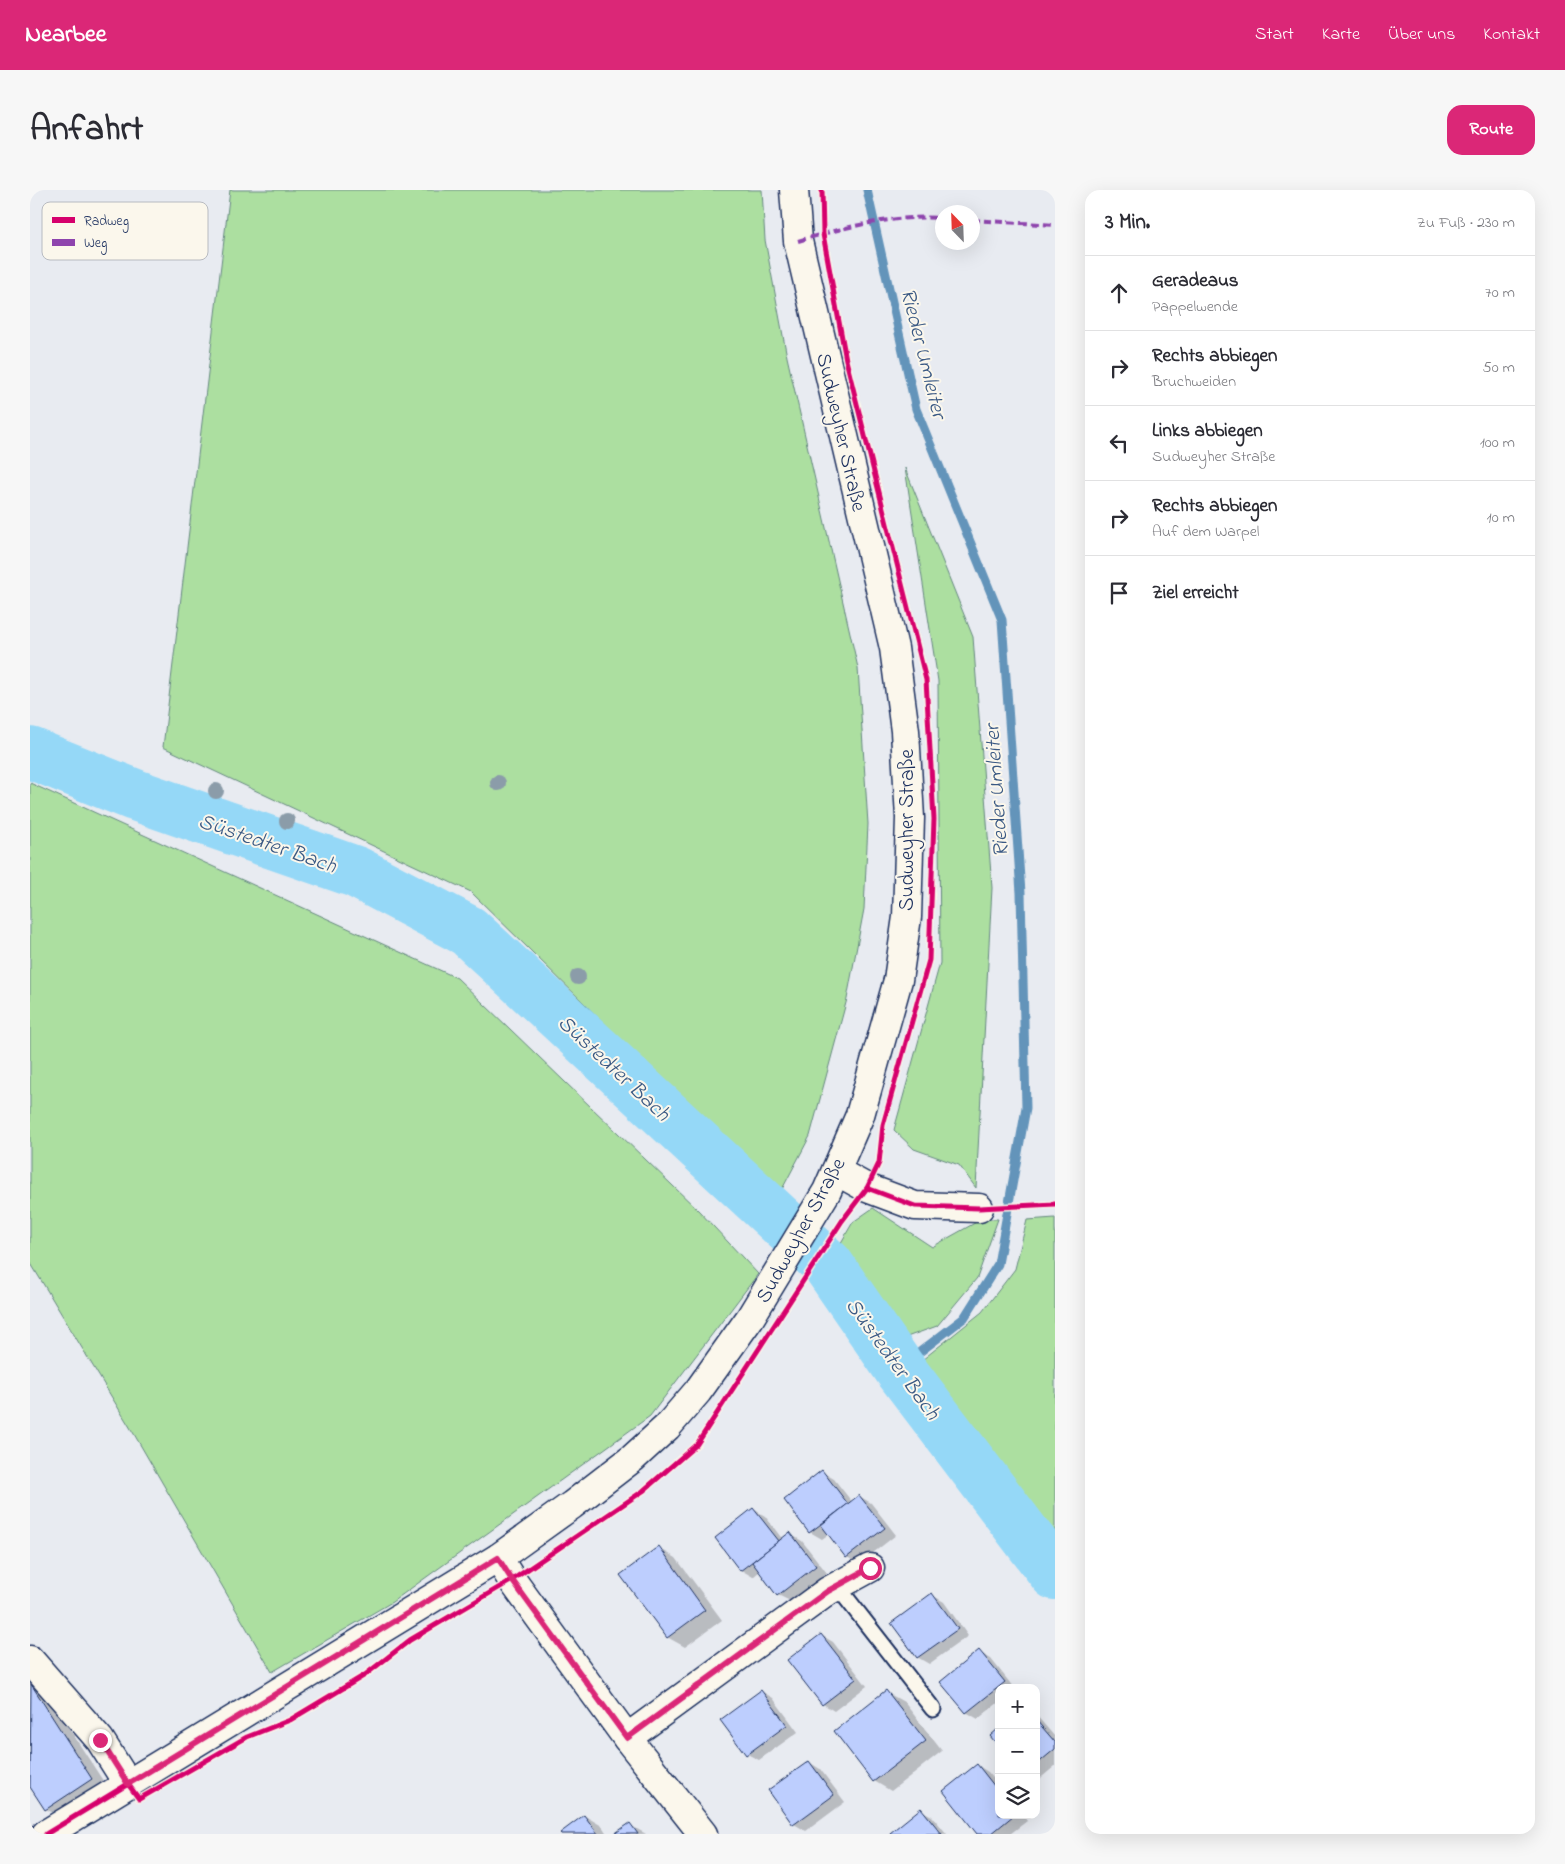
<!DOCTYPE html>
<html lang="de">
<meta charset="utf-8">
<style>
:root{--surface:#fff;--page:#f7f7f7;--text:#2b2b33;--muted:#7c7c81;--line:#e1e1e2;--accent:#db2777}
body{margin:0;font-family:"Indie Flower",sans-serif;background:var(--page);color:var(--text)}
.controls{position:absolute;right:15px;bottom:15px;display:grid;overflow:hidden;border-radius:10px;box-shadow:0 5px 20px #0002}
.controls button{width:45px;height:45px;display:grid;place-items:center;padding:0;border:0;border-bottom:1px solid var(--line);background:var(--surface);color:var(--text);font:25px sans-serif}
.compass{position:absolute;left:905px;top:15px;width:45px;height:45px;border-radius:50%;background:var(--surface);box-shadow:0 5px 20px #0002;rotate:337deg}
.stop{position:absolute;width:15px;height:15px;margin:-11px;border:4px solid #db2777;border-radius:50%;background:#fff}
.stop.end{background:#db2777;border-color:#fff;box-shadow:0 1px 5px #0008}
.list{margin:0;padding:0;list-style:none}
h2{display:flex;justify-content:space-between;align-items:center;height:65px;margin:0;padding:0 20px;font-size:21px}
h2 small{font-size:16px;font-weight:400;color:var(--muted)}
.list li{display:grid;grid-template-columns:32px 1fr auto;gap:15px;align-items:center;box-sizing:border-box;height:75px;padding:0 20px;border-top:1px solid var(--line)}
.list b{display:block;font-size:19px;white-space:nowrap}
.list p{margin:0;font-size:16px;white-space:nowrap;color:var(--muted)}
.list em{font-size:16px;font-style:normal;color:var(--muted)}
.icon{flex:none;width:28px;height:28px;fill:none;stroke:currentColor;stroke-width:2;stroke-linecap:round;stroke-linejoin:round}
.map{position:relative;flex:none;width:1025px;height:1644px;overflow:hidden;border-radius:15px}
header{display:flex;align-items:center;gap:30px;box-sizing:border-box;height:70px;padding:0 25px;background:var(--accent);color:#fff}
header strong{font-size:24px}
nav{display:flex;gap:28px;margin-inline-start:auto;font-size:18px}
.intro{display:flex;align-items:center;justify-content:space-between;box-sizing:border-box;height:120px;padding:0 30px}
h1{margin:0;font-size:35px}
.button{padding:12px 22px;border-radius:15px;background:var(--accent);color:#fff;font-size:18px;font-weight:700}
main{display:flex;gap:30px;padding:0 30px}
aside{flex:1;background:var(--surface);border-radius:15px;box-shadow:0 5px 20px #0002}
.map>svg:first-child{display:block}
</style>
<header>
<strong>Nearbee</strong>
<nav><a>Start</a><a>Karte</a><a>Über uns</a><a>Kontakt</a></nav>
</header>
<div class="intro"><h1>Anfahrt</h1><a class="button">Route</a></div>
<main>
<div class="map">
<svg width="1025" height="1644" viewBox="0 0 1025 1644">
<rect width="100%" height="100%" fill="#e8ebf1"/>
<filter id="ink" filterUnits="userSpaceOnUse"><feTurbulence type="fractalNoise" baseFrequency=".02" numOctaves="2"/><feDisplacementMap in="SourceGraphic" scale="10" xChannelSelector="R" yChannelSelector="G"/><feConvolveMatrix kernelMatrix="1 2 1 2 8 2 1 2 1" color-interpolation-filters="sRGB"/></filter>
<g filter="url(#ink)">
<!-- green -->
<g fill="#acdfa0" stroke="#64877f">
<polygon points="200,0 732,0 735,50 757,167 828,478 838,634 834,719 817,809 780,946 749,1005 441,702 133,557"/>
<polygon points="875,278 943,447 962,698 946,998 929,975 884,959 864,940 910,773 908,491"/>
<polygon points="0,593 427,788 669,1021 728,1084 620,1226 362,1412 242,1482 104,1244 0,1072"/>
<polygon points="843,1018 902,1057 952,1029 968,1029 947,1088 907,1136 874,1148 805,1063 823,1032"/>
<polygon points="1025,1028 1025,1355 924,1223 892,1170 952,1122 985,1079 997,1030"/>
</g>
<!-- shadow -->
<g fill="#0003">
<polygon points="792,1282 804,1289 822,1312 829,1306 841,1313 866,1345 829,1374 817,1367 799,1344 792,1349 780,1342 756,1310"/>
<polygon points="723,1319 735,1326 753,1350 760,1344 772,1351 797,1383 760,1411 748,1405 730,1381 723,1387 711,1380"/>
<polygon points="629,1358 646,1368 692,1430 655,1457 637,1447"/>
<polygon points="902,1405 914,1412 938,1446 899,1474 887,1467"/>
<polygon points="791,1445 803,1452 837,1496 804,1521 793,1514"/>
<polygon points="949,1462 961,1469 984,1498 969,1498 969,1512 948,1529 936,1522"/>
<polygon points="1,1496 18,1506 79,1600 33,1629 16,1619 0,1595"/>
<polygon points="731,1501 743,1508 768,1542 729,1570 717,1564"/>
<polygon points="856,1502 874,1512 912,1561 861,1601 844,1591"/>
<polygon points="1006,1525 1025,1547 1025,1576 1006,1592"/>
<polygon points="779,1572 790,1579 815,1612 776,1641 764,1634 739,1600"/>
<polygon points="947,1575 958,1582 969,1595 969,1625 993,1625 997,1631 980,1644 948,1644"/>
<polygon points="891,1620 902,1626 917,1644 862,1644"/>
<polygon points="555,1626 572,1636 577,1644 533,1644"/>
<polygon points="600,1635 616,1644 587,1644"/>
</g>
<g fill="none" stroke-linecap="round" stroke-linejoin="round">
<!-- stream -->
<polyline stroke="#6494ba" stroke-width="9" points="837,0 886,219 972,430 991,703 996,918 968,1074 934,1128 869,1178"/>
<!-- river -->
<polyline stroke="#95d8f7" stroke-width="52" points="0,563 105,605 326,682 438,741 798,1075 869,1178 1025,1384"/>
</g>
<!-- building -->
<g fill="#bdcefe" stroke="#1b2f5e">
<polygon points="792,1280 818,1314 779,1343 754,1310"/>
<polygon points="829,1305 855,1338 816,1368 791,1335"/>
<polygon points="723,1318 749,1351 710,1381 685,1348"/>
<polygon points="760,1342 786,1376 747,1406 722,1372"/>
<polygon points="629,1356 675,1420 637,1448 590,1385"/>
<polygon points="902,1403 928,1439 887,1468 861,1433"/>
<polygon points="791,1444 826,1489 792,1515 757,1470"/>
<polygon points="949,1460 975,1492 936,1523 910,1492"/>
<polygon points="1,1494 62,1589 15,1620 0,1597"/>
<polygon points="731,1500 757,1535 716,1565 690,1530"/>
<polygon points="856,1500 896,1551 843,1592 804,1541"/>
<polygon points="1006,1530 1025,1552 1025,1559 1006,1575"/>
<polygon points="969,1538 969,1557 960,1546"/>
<polygon points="779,1571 804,1605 763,1635 738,1600"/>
<polygon points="947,1574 969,1602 969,1625 984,1625 961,1644 947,1644 913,1601"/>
<polygon points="891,1618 912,1644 860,1644 860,1643"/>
<polygon points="554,1625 568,1644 531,1644 530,1643"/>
<polygon points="600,1633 608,1644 584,1644"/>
</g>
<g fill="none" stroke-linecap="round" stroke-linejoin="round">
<!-- service casing -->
<g stroke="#1b2f5e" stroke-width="19">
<polyline id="service" points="807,1396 903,1519"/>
</g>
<!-- minor casing -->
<g stroke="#1b2f5e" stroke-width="31">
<g id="minor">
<polyline points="806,981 837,998 885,1016 949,1018"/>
<polyline points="468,1368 482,1390 597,1548 673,1644"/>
<polyline points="0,1470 70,1550 98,1594"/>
<polyline points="597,1548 798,1401 840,1378"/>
</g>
</g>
<!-- tertiary casing -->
<g stroke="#1b2f5e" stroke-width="31">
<polyline id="tertiary" points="16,1644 468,1368 542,1315 603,1268 637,1237 668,1201 720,1128 797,1001 830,925 868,790 877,727 880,628 875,541 864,458 768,51 764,0"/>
</g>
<!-- service -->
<use href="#service" stroke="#fbf7ec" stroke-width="15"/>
<!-- minor -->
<use href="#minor" stroke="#fbf7ec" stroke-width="28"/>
<!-- tertiary -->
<use href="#tertiary" stroke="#fbf7ec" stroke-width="28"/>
<!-- quiet -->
<g stroke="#8e44ad" stroke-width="4" stroke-dasharray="8 4" stroke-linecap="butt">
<polyline points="942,30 1025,35"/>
<path d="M768,51C816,37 861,25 912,28"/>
</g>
<!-- cycleway casing -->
<g stroke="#fbf7ec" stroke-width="8">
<g id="cycleway">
<polyline points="837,998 885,1016 949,1018 1025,1014"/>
<polyline points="16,1644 98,1594 109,1609 217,1547 260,1530 335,1485 380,1450 482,1390 613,1301 667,1254 812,1031 837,998 849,973 853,935 899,770 904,629 896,490 816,170 793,44 792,0"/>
</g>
</g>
<!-- cycleway -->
<use href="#cycleway" stroke="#d6006c" stroke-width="5"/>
</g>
<!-- trees -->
<g fill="#8b9ca9">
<circle cx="468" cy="593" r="8"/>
<circle cx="186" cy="601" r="8"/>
<circle cx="257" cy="631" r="8"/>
<circle cx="548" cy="787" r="8"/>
</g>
</g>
<g fill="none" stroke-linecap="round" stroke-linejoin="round" filter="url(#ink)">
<!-- route -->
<polyline stroke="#db2777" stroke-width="6" points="70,1550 98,1594 468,1368 482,1390 597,1548 798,1401 840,1378"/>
</g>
<g text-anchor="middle" stroke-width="4" stroke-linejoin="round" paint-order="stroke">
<!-- street labels -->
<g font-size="21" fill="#1b2f5e" stroke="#fbf7ec">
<text transform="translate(812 242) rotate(77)" y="7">Sudweyher Straße</text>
<text transform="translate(876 640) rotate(-90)" y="7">Sudweyher Straße</text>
<text transform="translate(770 1040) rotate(-61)" y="7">Sudweyher Straße</text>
</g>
<!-- water labels -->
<g font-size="22" font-style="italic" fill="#3a5984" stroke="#fbf7ec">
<text transform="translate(895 163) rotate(76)" y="8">Rieder Umleiter</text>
<text transform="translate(965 601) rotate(-94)" y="8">Rieder Umleiter</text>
<text transform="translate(238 652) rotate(19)" y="8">Süstedter Bach</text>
<text transform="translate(585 877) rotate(43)" y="8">Süstedter Bach</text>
<text transform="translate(864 1168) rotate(54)" y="8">Süstedter Bach</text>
</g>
</g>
<!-- legend -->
<rect x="12" y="12" width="166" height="58" rx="8" fill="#fbf7ec" stroke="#b8bbc1" stroke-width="1"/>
<rect x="22" y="27" width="23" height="6" fill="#d6006c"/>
<rect x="22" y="49" width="23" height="7" fill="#8e44ad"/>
<g font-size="14" fill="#1b2f5e">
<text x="54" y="35">Radweg</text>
<text x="54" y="57">Weg</text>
</g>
</svg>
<div class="controls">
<button>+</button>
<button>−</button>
<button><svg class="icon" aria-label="layers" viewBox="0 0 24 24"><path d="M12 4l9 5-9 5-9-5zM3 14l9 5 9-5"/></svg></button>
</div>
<svg class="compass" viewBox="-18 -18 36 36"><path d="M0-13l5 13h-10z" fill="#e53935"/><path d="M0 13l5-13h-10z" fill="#7c7c81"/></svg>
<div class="stop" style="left:840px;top:1378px"></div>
<div class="stop end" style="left:70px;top:1550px"></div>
</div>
<aside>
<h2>3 Min.<small>Zu Fuß · 230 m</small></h2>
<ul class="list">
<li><svg class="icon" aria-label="ahead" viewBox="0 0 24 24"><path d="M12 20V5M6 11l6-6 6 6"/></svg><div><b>Geradeaus</b><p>Pappelwende</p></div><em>70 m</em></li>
<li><svg class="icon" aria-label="right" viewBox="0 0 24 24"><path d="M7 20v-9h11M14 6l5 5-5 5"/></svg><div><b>Rechts abbiegen</b><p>Bruchweiden</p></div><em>50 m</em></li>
<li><svg class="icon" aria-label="left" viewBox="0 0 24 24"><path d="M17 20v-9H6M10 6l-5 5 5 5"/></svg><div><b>Links abbiegen</b><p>Sudweyher Straße</p></div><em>100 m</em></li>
<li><svg class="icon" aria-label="right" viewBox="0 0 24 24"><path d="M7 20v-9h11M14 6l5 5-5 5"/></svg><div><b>Rechts abbiegen</b><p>Auf dem Warpel</p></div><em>10 m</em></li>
<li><svg class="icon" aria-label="arrive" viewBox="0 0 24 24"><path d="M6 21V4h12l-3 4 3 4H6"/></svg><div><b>Ziel erreicht</b></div></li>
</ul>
</aside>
</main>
